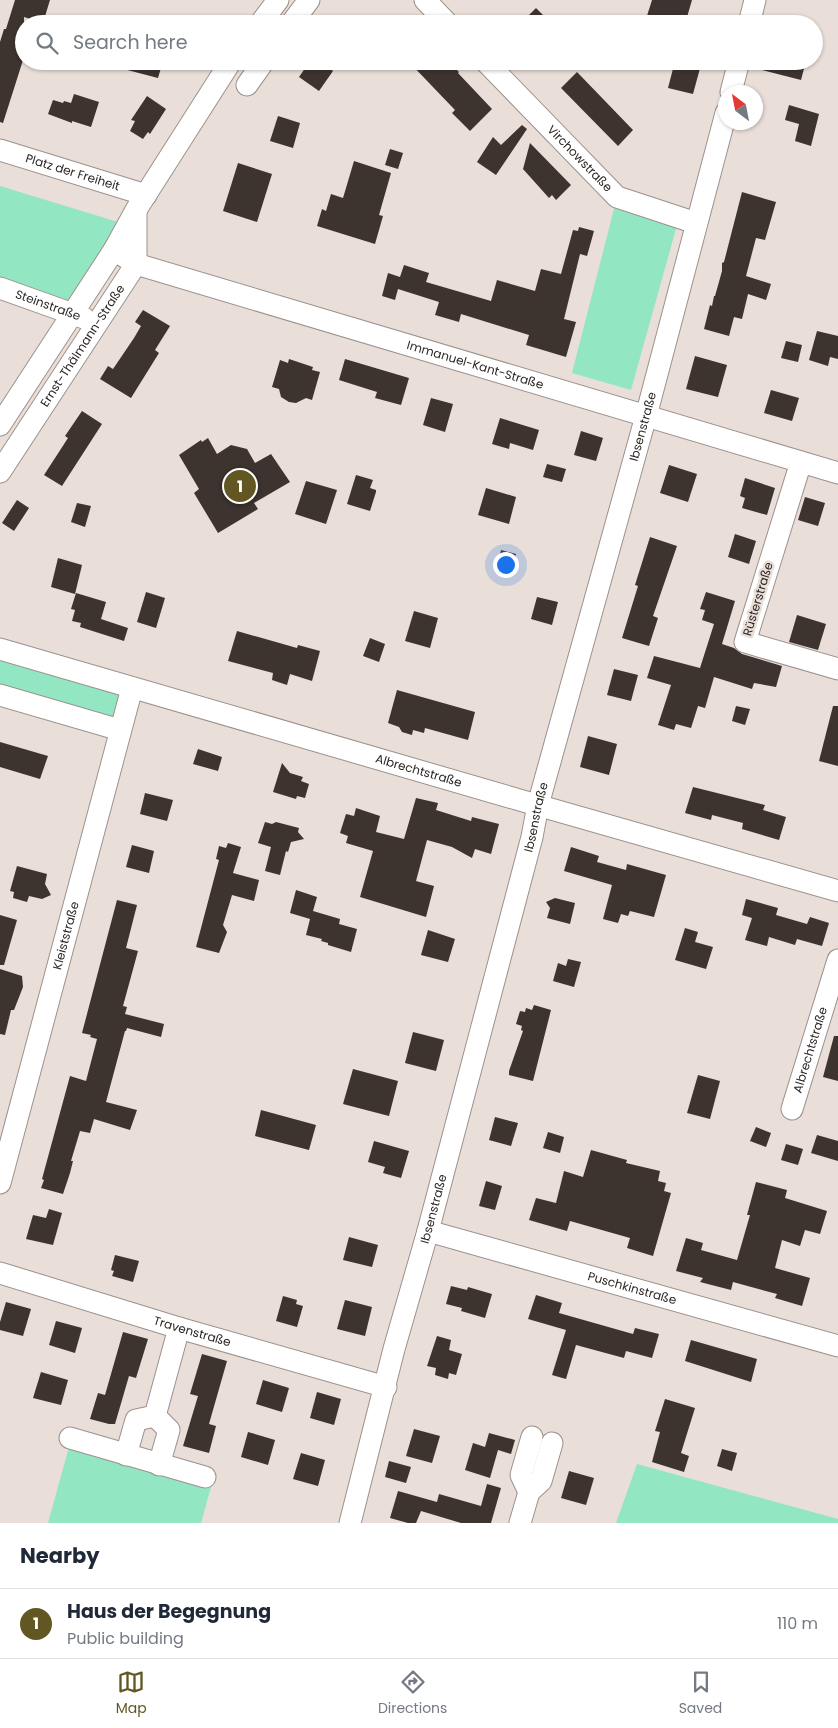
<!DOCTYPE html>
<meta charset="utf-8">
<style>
:root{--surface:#fff;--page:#f2f2f3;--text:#1f2937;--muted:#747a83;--line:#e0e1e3;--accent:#625723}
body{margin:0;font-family:Poppins,sans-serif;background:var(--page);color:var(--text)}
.compass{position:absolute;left:718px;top:85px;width:45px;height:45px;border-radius:50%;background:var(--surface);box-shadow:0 1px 4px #0004;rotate:328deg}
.you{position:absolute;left:505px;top:564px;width:18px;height:18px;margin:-12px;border:4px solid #fff;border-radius:50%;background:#1a73e8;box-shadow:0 0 0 8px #1a73e833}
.badge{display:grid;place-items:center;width:32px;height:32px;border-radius:50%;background:var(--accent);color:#fff;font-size:16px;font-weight:700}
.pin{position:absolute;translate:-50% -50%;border:2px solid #fff;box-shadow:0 1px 5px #0006}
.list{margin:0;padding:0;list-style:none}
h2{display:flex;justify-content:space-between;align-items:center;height:65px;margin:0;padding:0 20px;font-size:21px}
h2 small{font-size:16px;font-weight:400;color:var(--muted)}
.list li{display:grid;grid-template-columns:32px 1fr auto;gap:15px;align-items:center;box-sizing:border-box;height:70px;padding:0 20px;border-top:1px solid var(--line)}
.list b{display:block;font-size:19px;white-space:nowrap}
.list p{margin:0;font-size:16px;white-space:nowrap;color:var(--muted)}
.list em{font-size:16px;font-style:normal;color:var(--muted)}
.icon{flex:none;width:28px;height:28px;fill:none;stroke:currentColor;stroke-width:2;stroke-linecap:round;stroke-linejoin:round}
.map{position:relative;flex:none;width:838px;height:1523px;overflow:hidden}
.search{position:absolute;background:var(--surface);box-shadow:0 1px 4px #0004;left:15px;right:15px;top:15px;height:55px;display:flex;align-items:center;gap:12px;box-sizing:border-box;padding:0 18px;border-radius:28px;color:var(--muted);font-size:19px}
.sheet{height:135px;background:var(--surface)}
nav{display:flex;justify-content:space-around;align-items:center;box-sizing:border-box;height:70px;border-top:1px solid var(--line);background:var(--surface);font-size:14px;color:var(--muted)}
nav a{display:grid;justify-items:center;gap:2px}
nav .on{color:var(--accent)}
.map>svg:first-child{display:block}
</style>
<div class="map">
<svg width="838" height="1523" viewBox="0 0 838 1523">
<rect width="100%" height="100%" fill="#e9ded8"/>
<!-- green -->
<g fill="#93e6c2">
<polygon points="0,186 118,222 68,305 0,281"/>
<polygon points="617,197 679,218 631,390 572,373"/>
<polygon points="0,652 130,689 120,727 0,692"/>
<polygon points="69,1447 211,1487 201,1523 48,1523"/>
<polygon points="637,1464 838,1519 838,1523 616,1523"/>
</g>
<!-- building -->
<g fill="#3d3430">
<polygon points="15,0 50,0 43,23 24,17 24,57 3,123 0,122 0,42 4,29 6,29"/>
<polygon points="652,0 692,0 685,24 664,24 646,19"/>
<polygon points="536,8 552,24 520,24"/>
<polygon points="113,61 163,61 158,78 112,66"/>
<polygon points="310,61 320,61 333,71 319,91 299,77"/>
<polygon points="408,61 448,61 459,72 458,73 492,109 470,131 452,113 455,110"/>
<polygon points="675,61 702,61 693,94 668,88"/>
<polygon points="751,61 806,61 801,80 750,67"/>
<polygon points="577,72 633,130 618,146 561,88"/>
<polygon points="74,94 99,102 91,127 72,121 72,123 48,114 53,100 63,103 64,101 71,103"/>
<polygon points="147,96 166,109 150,134 148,132 143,139 130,131 135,121 131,120"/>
<polygon points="789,105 819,114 811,146 795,141 799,124 785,120"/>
<polygon points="278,116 300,123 293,148 270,141"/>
<polygon points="522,125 527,129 496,175 477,162 493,137 501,145"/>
<polygon points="530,143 571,185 556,200 552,195 549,198 523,169"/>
<polygon points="390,149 403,153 398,169 385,165"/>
<polygon points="354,161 391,173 379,215 383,216 375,244 317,226 322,209 326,211 331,194 343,198"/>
<polygon points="238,163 272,174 257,222 223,211"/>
<polygon points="742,192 776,202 765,240 756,238 746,276 771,284 766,300 748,294 742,319 734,317 729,336 704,329 710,305 712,306 714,296 715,296 722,271 722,263 724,262"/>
<polygon points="579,227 594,231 587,256 580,254 564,319 576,322 566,357 526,345 529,335 461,314 459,322 435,315 439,302 398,289 395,300 382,296 388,273 400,277 404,265 429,273 426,282 491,301 497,280 535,291 541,269 561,274 573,230 578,231"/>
<polygon points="143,310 170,326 155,350 159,353 131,398 100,379 108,366 113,369 134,338 141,326 135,322"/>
<polygon points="817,331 838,336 838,359 830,357 828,366 809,360"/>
<polygon points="786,341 802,345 798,362 781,358"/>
<polygon points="695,356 727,365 718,397 686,389"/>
<polygon points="289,359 313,367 312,370 320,372 312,400 306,398 296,403 289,402 281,397 279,389 272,387 280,360 288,363"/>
<polygon points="345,359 409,378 401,405 375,398 377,392 339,380"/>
<polygon points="771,390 799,398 792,421 764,413"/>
<polygon points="431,398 453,404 445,432 423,425"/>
<polygon points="82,411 102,424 62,486 44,475 68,438 65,436"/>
<polygon points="500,418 539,430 533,450 510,443 509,449 492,444"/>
<polygon points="581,431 603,438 596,461 574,455"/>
<polygon points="208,438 217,454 231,445 247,449 255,463 271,454 290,482 254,503 258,509 218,533 194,493 199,489 179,455 201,440 202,442"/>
<polygon points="547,464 566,469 562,482 543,477"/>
<polygon points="669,465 697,474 688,502 660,493"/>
<polygon points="356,475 373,480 370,488 376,490 376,492 370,511 347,504"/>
<polygon points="745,478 775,488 767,515 742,508 745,498 740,496"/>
<polygon points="306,481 337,490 326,524 295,514"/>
<polygon points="486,488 516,497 509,524 478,515"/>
<polygon points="805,497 825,503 818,526 798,520"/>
<polygon points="17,500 29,508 14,531 2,523"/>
<polygon points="77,503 91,506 85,527 71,522"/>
<polygon points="735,534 756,541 749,564 728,557"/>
<polygon points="650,537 677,546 653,616 658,618 649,646 622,638 638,586 635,585"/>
<polygon points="501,550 516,554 513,567 498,564"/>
<polygon points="58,558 82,565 75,594 51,587"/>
<polygon points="146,592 165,598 156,628 137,622"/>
<polygon points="706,592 735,601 722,644 734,648 742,654 782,666 776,687 754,683 752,689 714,677 705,708 698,706 691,728 676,724 674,730 658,725 671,685 647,678 654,656 700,668 714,624 702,620 705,610 700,609"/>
<polygon points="76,593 106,602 101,619 128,628 124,641 80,627 81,623 72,621 75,610 71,609"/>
<polygon points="537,597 558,602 552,625 531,619"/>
<polygon points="414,611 438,618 430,648 405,641"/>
<polygon points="797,615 826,624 818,650 789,642"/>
<polygon points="237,631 297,648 298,645 320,651 312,681 290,674 287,685 272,680 273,673 228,661"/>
<polygon points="370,638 385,644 379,662 363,656"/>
<polygon points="614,669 638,675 631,701 607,695"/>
<polygon points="397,690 475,712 468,740 425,728 424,733 413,730 412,735 402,732 399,727 388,723"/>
<polygon points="736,706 750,709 745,725 732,721"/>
<polygon points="833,706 838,706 838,766 819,761"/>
<polygon points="588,736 617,744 609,775 580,767"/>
<polygon points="0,742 48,756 40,779 0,767"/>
<polygon points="198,749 222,757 218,771 193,764"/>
<polygon points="282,763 290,773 303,777 301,781 309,784 305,798 297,796 296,799 273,792"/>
<polygon points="693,787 765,805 763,810 786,817 779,840 742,829 743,823 712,815 711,820 685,813"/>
<polygon points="145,793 173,800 167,821 140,814"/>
<polygon points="416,798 438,803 436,810 471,821 472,817 499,824 491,854 475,849 472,858 452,847 427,840 416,881 434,886 426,917 360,897 373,851 346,843 348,836 340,833 346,814 354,816 356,808 380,816 376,832 404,839"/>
<polygon points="265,822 272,824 276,822 299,828 298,832 304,839 291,842 288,852 286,851 280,875 265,871 271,847 258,843"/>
<polygon points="228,843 241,847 233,873 259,880 254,901 232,895 223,925 227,932 219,953 196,947 219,860 216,859 219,846 226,848"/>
<polygon points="132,845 154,851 149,873 126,867"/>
<polygon points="571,847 599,856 597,862 626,870 627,864 666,875 654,917 630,911 628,916 621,914 618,923 603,919 612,885 564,871"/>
<polygon points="17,866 47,874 45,884 51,895 42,899 29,896 27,902 13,898 14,892 10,891"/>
<polygon points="296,890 317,897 313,911 340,919 339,924 357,929 351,952 328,945 328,943 321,941 322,939 306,935 310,919 290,913"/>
<polygon points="555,898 575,903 570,924 547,918 550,908 546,902"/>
<polygon points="746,899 778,908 776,915 807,924 810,917 829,923 822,946 797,939 795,945 769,937 767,946 745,940 752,918 742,915"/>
<polygon points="117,900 137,905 126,948 138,951 123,1006 127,1007 125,1014 164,1024 161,1037 127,1028 126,1031 125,1031 106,1102 137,1110 130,1130 94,1119 90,1133 80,1131 71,1161 73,1161 70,1173 63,1194 41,1188 44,1180 42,1179 70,1076 86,1081 97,1039 90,1037 91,1035 82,1033"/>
<polygon points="0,915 17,920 4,965 0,965"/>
<polygon points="685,928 698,932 695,942 713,947 706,969 675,960"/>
<polygon points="428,930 455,939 448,962 421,955"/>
<polygon points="568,959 581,962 574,987 553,981 558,963 566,966"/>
<polygon points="0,969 22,976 23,987 14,1010 11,1010 5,1035 0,1034"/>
<polygon points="534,1005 551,1010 533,1081 509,1075 509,1071 523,1031 521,1030 522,1026 516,1024 520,1011 525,1012 526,1008 532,1010"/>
<polygon points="413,1032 444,1040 436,1071 405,1063"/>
<polygon points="834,1036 838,1036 838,1081 823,1077"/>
<polygon points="353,1069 398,1081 389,1116 343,1104"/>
<polygon points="698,1075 720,1081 710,1119 687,1113"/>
<polygon points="261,1110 316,1125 309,1150 255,1136"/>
<polygon points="495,1117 518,1123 511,1146 489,1140"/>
<polygon points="756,1127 771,1133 766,1147 750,1141"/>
<polygon points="548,1132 564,1137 560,1153 543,1148"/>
<polygon points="817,1135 838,1141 838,1161 811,1153"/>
<polygon points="374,1141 409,1151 401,1178 383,1173 385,1167 368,1162"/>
<polygon points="786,1144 803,1149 798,1165 781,1160"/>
<polygon points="591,1150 627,1160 626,1163 660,1171 658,1181 666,1183 664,1191 671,1193 653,1256 627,1248 630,1238 570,1221 567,1231 529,1220 536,1198 556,1203 564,1171 583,1177"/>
<polygon points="486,1181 502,1186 495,1210 479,1206"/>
<polygon points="756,1182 787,1190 785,1198 827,1211 820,1234 805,1230 800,1246 782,1240 775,1268 810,1278 802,1306 775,1298 777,1294 733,1282 731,1290 700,1282 703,1278 676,1271 686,1238 703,1243 701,1250 737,1260 750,1215 747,1215"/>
<polygon points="49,1209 62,1213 53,1245 26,1239 33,1215 46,1218"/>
<polygon points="349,1237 378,1245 372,1267 343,1260"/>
<polygon points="115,1255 139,1261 133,1282 112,1276 114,1271 111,1270"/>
<polygon points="451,1286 467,1290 468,1287 492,1294 485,1318 461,1311 462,1308 446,1304"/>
<polygon points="536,1295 562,1303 559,1313 633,1334 635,1328 659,1334 652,1358 626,1351 624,1358 576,1345 566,1379 552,1375 566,1330 528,1319"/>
<polygon points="283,1296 297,1300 296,1304 303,1306 297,1327 276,1321"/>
<polygon points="345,1300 372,1307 365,1336 337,1329"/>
<polygon points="6,1302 31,1309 23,1336 0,1330 0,1322"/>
<polygon points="56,1321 82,1328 75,1353 49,1345"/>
<polygon points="123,1332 148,1339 136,1378 129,1376 115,1424 109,1424 90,1419 98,1393 105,1395"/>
<polygon points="437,1336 451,1340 449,1350 462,1354 456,1375 449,1373 448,1379 435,1375 436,1368 427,1366"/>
<polygon points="691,1340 757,1359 751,1382 685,1361"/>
<polygon points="202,1354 227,1361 209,1424 216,1426 209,1453 183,1446 198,1396 190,1394"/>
<polygon points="41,1372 68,1380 61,1405 33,1398"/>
<polygon points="263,1380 289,1388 282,1412 256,1404"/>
<polygon points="317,1392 341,1399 334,1425 310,1418"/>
<polygon points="665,1399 695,1408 681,1453 689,1456 684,1472 652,1462 660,1432 655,1431"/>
<polygon points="414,1429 440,1436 432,1463 406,1456"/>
<polygon points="248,1432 275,1440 268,1465 241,1457"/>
<polygon points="489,1433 515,1440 511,1454 498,1450 490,1478 465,1470 473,1443 485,1447"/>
<polygon points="722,1449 737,1453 732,1471 717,1466"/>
<polygon points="301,1453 325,1460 318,1486 293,1479"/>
<polygon points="389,1461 411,1467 406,1483 385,1477"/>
<polygon points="569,1471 594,1478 586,1505 561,1498"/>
<polygon points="487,1484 501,1488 491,1523 461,1523 421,1511 416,1523 408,1523 390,1518 398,1491 437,1502 439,1494 481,1506"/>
</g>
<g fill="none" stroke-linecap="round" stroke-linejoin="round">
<!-- minor casing -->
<g stroke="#9c918c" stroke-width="23">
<g id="minor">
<polyline points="425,0 448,24"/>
<polyline points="260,24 278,0"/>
<polyline points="291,24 309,0"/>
<polyline points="749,24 755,0"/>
<path id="s1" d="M485,61L617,197L696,223"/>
<polyline points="247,85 264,61"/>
<polyline points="731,92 739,61"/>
<path id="s2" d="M0,150L146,195"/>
<path id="s3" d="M114,250L136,264L838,473"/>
<path id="s4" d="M0,288L84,318"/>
<polyline points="0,425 114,250 136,210 231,61"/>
<polyline points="801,462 745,642 838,669"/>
<path id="s5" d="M0,472L136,264V212"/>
<path id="s6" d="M0,649L523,801L838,891"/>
<polyline points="0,695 120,730"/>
<path id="s7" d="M792,1109L838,960"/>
<path id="s8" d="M0,1183L132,688"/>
<path id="s9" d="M428,1231L838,1346"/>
<path id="s10" d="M0,1273L179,1328L386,1387"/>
<polyline points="155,1416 179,1328"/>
<polyline points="155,1416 169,1430 159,1465"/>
<polyline points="70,1438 205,1477"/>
<polyline points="126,1455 136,1420 155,1416"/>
<polyline points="529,1492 521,1475 532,1437"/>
<path id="s11" d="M350,1523L394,1349L428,1231L532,837L538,805L646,416L726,113"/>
<polyline points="520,1523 529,1492 541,1481 552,1443"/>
</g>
</g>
<!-- minor -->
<use href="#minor" stroke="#fff" stroke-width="21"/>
</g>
<g text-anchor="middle" stroke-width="5" stroke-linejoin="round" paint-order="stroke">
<!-- street labels -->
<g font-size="12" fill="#2b2725" stroke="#e9ded8">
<text dy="4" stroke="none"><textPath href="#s1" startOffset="136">Virchowstraße</textPath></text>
<text dy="4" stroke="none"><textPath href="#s2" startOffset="76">Platz der Freiheit</textPath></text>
<text dy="4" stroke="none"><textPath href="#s4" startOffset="51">Steinstraße</textPath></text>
<text dy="4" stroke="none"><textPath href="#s5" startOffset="151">Ernst-Thälmann-Straße</textPath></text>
<text dy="4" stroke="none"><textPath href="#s3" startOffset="380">Immanuel-Kant-Straße</textPath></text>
<text dy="4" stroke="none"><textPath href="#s11" startOffset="1135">Ibsenstraße</textPath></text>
<text transform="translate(758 599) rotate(-73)" y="4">Rüsterstraße</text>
<text dy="4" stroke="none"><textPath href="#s6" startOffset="436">Albrechtstraße</textPath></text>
<text dy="4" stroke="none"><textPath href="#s11" startOffset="730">Ibsenstraße</textPath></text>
<text dy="4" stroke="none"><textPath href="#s8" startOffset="256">Kleiststraße</textPath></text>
<text dy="4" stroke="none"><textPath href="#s7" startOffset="62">Albrechtstraße</textPath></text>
<text dy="4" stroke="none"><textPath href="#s11" startOffset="325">Ibsenstraße</textPath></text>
<text dy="4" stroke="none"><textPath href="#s9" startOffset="212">Puschkinstraße</textPath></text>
<text dy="4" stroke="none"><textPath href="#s10" startOffset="201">Travenstraße</textPath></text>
</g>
</g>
</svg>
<svg class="compass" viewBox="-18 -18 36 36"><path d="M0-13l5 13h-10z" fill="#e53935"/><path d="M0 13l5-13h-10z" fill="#747a83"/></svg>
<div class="you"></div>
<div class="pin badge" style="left:240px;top:486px">1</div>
<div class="search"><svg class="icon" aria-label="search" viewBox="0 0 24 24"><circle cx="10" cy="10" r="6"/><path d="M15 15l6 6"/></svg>Search here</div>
</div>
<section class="sheet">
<h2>Nearby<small></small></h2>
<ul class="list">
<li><span class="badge">1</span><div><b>Haus der Begegnung</b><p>Public building</p></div><em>110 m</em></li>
</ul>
</section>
<nav>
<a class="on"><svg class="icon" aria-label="map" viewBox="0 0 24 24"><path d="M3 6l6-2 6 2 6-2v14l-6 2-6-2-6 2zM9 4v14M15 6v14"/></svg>Map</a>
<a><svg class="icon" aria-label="directions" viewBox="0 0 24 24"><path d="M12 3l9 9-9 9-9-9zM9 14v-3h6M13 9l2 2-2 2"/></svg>Directions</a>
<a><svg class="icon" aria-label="saved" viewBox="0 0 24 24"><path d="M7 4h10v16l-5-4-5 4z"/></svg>Saved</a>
</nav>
